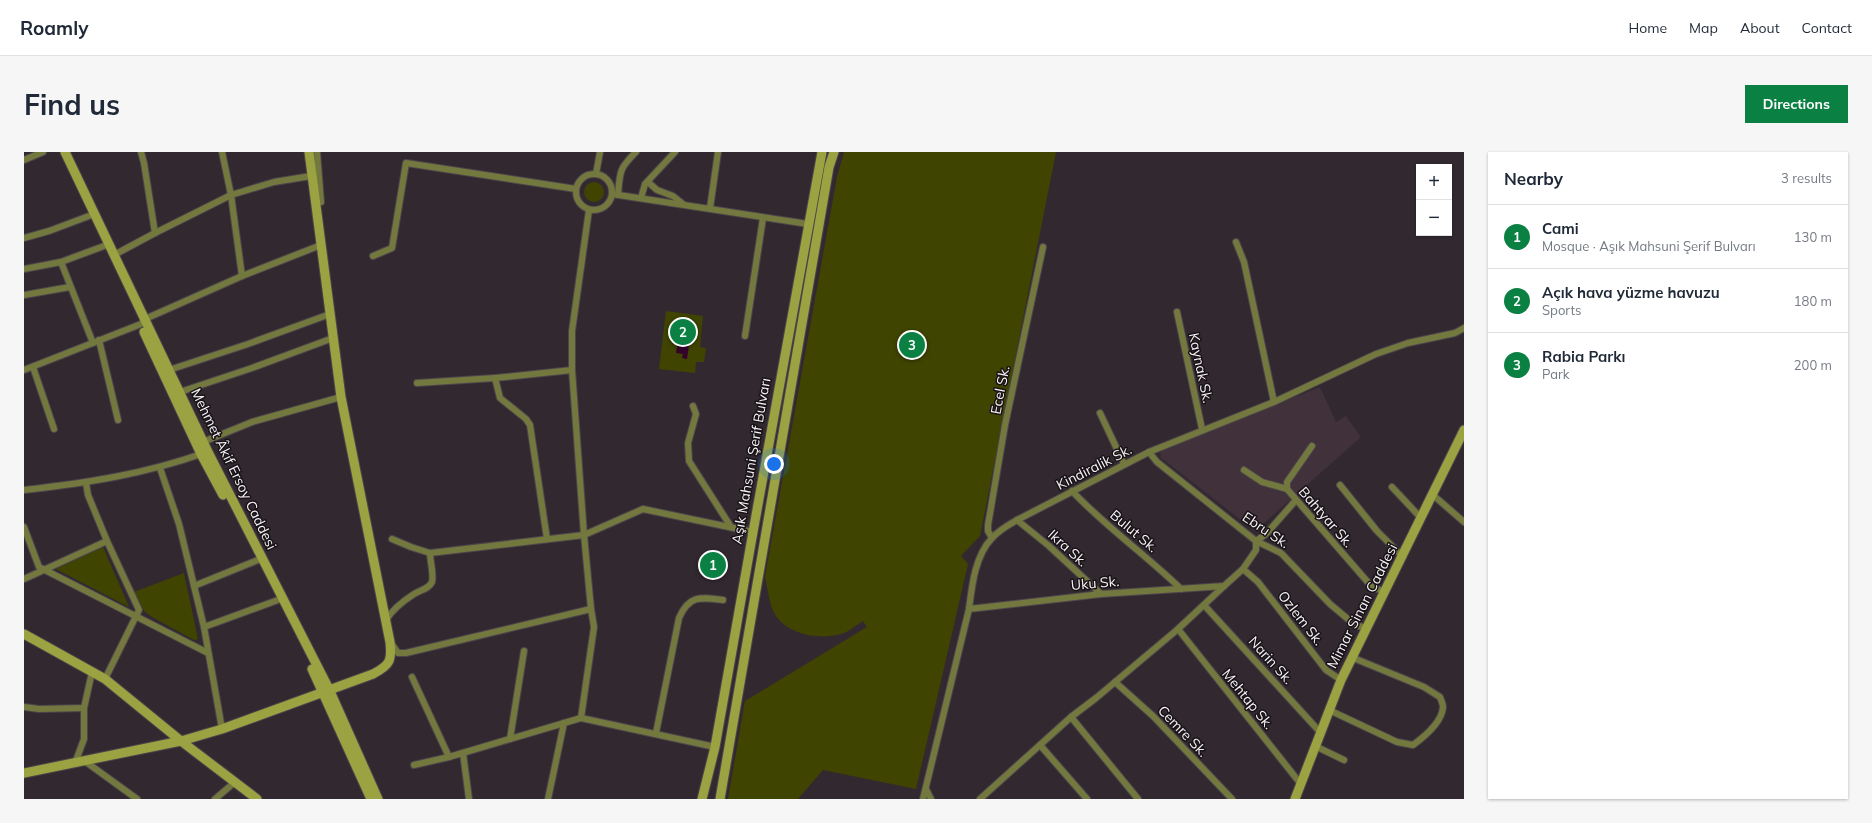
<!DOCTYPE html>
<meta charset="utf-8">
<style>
:root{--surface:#fff;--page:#f6f6f7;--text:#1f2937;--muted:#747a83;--line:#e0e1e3;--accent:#0b8043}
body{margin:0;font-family:Mulish,sans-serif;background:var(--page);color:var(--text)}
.controls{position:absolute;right:12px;top:12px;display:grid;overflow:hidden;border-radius:0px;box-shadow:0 1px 3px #0004}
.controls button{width:36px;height:36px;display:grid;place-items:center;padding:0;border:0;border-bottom:1px solid var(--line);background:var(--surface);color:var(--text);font:20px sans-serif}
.you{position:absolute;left:750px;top:312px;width:14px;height:14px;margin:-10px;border:3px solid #fff;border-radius:50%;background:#1a73e8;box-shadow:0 0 0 6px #1a73e833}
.badge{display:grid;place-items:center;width:26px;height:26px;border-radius:50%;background:var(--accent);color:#fff;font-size:13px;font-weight:700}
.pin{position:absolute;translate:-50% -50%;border:2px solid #fff;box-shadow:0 1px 4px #0006}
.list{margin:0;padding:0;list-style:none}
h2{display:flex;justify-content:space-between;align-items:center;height:52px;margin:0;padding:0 16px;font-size:17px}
h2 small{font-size:13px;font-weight:400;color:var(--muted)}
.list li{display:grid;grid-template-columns:26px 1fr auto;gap:12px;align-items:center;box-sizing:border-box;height:64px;padding:0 16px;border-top:1px solid var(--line)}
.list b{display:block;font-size:15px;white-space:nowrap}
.list p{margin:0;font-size:13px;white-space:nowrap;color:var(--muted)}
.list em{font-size:13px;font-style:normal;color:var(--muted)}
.map{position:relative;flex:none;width:1440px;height:647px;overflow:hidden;border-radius:0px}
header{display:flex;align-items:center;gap:24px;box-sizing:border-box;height:56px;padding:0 20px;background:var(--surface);border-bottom:1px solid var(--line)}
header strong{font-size:19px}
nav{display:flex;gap:22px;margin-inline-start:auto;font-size:14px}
.intro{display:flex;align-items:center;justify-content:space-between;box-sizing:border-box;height:96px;padding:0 24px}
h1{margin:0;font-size:28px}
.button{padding:10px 18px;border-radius:0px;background:var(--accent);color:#fff;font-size:14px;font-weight:700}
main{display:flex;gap:24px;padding:0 24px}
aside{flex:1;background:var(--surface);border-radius:0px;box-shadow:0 1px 3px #0004}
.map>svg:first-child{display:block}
</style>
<header>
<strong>Roamly</strong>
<nav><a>Home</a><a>Map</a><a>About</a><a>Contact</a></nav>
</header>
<div class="intro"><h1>Find us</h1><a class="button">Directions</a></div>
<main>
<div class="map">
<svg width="1440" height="647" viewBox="0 0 1440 647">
<rect width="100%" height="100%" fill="#322930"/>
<!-- built -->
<polygon fill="#40313b" points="1296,235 1312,270 1322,264 1337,285 1231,379 1136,305 1137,298"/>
<!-- green -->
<g fill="#3f4401">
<path d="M820,0H1032L956,384L937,404L944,412L892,637L799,618L774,647H704L721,549L843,475L839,469C832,473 825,480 817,482C796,488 765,483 752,464C745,454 744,437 741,425L813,25Z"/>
<circle cx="570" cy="40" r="10"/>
<polygon points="642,159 679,164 676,195 682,196 680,210 672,210 671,221 635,217"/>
<polygon points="79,395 105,455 32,417"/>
<polygon points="160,421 174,487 170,488 128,465 120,459 110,440"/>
</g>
<!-- water -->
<polygon fill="#35022c" points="656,177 667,179 663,207 658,206 659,202 652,201"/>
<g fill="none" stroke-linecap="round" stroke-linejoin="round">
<!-- street casing -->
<g stroke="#4e454c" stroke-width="8">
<g id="street">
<polyline points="117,0 120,11 131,81"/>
<polyline points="198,0 207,43 218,124"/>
<polyline points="293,0 297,50"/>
<polyline points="0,8 19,0"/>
<polyline points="572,22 576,0"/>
<circle cx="570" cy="40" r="18"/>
<polyline points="624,30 633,38 649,44 659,52"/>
<polyline points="588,42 784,72"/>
<path d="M594,43C596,19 595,17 612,0"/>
<polyline points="617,46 621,32 651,0"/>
<polyline points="686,56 694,0"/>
<polyline points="565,58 548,179 548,218 560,383 567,457"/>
<polyline points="0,86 25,79 65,64"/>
<polyline points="1212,90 1220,110 1250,250"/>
<polyline points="90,103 131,81 207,43 250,30 287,24"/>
<polyline points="349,104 368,96 382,11 552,37"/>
<polyline points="37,110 69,191"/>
<polyline points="0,117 37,110 80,94"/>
<polyline points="0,143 46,135"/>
<polyline points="1153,160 1178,277"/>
<polyline points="721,184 739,66"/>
<polyline points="75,188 94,268"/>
<polyline points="9,215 30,277"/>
<polyline points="0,218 117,172 121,167 218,124 297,93"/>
<polyline points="145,218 224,192 306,162"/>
<polyline points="471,226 476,246 502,267 506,273 523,387"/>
<polyline points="393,231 471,226 548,218"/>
<polyline points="156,240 228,216 309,186"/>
<polyline points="669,254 672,262 664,291 665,309 707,375"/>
<polyline points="1076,261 1100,312"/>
<polyline points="179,290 228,270 317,245"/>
<polyline points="1288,294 1263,330 1263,337 1348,435 1361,440"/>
<polyline points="1125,300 1133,310 1232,389 1257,401 1306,452 1331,473 1343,476"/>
<polyline points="136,316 155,372 180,475 198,577"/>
<polyline points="1220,318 1238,330 1263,337"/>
<polyline points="1316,333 1353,379 1379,405"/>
<polyline points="1368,335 1397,366"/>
<path d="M0,338C63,331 121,322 180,301"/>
<path d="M1048,339C1082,375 1122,403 1157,437"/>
<polyline points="1409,343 1440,370"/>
<polyline points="993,368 1025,394 1077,442"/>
<polyline points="0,375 15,415 184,501"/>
<polyline points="968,386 964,379 964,373 981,273 1019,95"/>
<polyline points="406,401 560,383 619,357 729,380"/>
<polyline points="1219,417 1234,430 1302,518 1317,528"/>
<polyline points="0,427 83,389 64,343 62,331"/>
<polyline points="170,434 234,408"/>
<polyline points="1180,453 1296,580"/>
<polyline points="945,457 1077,442 1200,434"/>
<path d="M362,468C369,457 379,449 390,442C396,438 405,437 408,430C410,422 406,409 406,401L387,395L368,387"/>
<polyline points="180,475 254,448"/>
<polyline points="1154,477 1276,631"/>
<polyline points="367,491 374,501 382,501 567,457 570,475 557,566"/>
<polyline points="388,525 425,605 557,566 691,595"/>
<polyline points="81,527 115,458 83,389"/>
<polyline points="1091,530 1129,564 1208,647"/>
<polyline points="0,555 15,557 60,556"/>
<path d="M1305,558L1373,590L1389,593C1400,585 1418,570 1419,555C1419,552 1417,548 1416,545L1400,535L1327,505"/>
<polyline points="1047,565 1114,647"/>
<path d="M632,581L655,466C665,443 676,445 699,448"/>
<polyline points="486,587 500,499"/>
<polyline points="1016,593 1063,647"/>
<polyline points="1291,594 1320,608"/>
<polyline points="439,601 445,647"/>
<polyline points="62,610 113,647"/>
<polyline points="51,611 60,587 60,556 68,520"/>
<polyline points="390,613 425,605"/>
<polyline points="902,637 907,647"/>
<polyline points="191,647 211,630"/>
<polyline points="524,647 540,571"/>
<path d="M899,647L945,457C948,433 951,404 968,386C975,378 984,373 993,368L1125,300L1250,250L1352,202L1384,191L1431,181L1440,176"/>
<polyline points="956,647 1047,565 1072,546 1154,477 1200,434 1219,417 1232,398 1232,389 1242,382 1272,348"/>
</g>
</g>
<!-- secondary casing -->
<g stroke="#4e454c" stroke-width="11">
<g id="secondary">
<polyline points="41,0 184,300 305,537 354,647"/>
<polyline points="120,180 177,302 199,343"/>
<polyline points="0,482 81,527 157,589 233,647"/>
<polyline points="288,517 347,647"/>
<path d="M0,621L157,589L198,577L349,522C366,513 368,509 366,490L317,245L285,0"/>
<polyline points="678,647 691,595 729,380 798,0"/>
<polyline points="696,647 805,15 810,0"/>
<polyline points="1271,647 1317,528 1440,278"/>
</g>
</g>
<!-- street -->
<use href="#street" stroke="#72783e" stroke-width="6"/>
<!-- secondary -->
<use href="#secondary" stroke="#9aa241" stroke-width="9"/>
</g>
<g text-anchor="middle" stroke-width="3" stroke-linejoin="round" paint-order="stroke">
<!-- street labels -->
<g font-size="14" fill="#f9f2f7" stroke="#171316">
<text transform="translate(1177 216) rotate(78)" y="5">Kaynak Sk.</text>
<text transform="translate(976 238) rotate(-79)" y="5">Ecel Sk.</text>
<text transform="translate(727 309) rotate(-80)" y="5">Aşık Mahsuni Şerif Bulvarı</text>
<text transform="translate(1070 315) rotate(-27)" y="5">Kindiralik Sk.</text>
<text transform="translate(210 317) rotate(64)" y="5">Mehmet Âkif Ersoy Caddesi</text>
<text transform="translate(1302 365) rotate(49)" y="5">Bahtyar Sk.</text>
<text transform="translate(1242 378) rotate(34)" y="5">Ebru Sk.</text>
<text transform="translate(1110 379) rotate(40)" y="5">Bulut Sk.</text>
<text transform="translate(1044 396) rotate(42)" y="5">Ikra Sk.</text>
<text transform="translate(1071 431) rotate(-5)" y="5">Uku Sk.</text>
<text transform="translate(1338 454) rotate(-63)" y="5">Mimar Sinan Caddesi</text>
<text transform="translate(1277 466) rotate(52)" y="5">Ozlem Sk.</text>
<text transform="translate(1247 508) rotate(48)" y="5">Narin Sk.</text>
<text transform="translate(1224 547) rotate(51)" y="5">Mehtap Sk.</text>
<text transform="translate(1159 579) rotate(46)" y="5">Cemre Sk.</text>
</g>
</g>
</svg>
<div class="controls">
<button>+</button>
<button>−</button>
</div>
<div class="you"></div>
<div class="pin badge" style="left:689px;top:413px">1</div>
<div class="pin badge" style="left:659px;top:180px">2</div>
<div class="pin badge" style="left:888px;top:193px">3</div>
</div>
<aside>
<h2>Nearby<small>3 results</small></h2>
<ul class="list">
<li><span class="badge">1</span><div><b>Cami</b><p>Mosque · Aşık Mahsuni Şerif Bulvarı</p></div><em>130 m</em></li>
<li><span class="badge">2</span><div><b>Açık hava yüzme havuzu</b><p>Sports</p></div><em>180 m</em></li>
<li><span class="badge">3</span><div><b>Rabia Parkı</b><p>Park</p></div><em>200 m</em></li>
</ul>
</aside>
</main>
